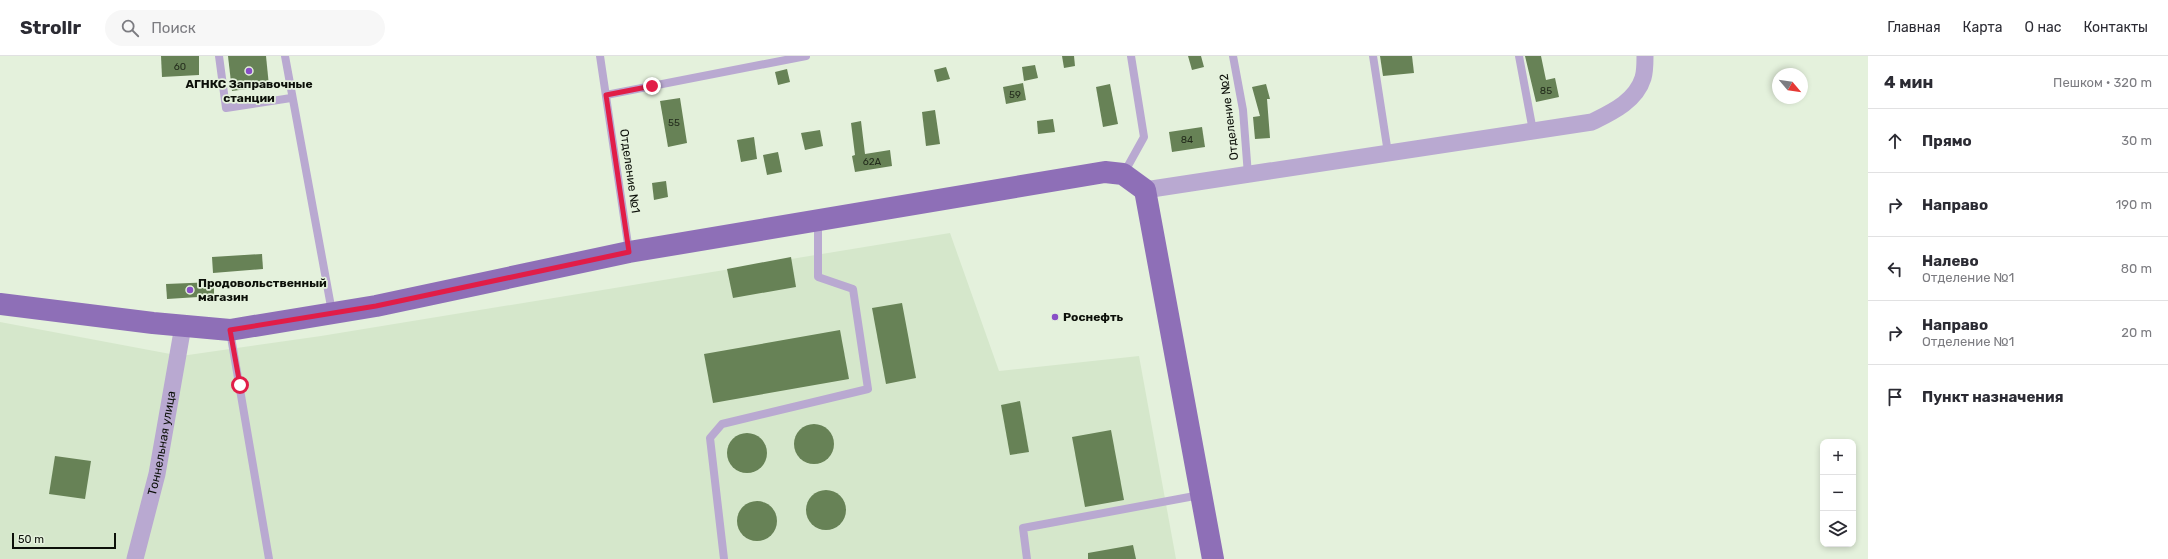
<!DOCTYPE html>
<html lang="ru">
<meta charset="utf-8">
<style>
:root{--surface:#fff;--page:#f7f7f7;--text:#2b2b33;--muted:#7c7c81;--line:#e1e1e2}
body{margin:0;font-family:Rubik,sans-serif;background:var(--page);color:var(--text)}
.controls{position:absolute;right:12px;bottom:12px;display:grid;overflow:hidden;border-radius:8px;box-shadow:0 2px 6px #0003}
.controls button{width:36px;height:36px;display:grid;place-items:center;padding:0;border:0;border-bottom:1px solid var(--line);background:var(--surface);color:var(--text);font:20px sans-serif}
.compass{position:absolute;left:1772px;top:12px;width:36px;height:36px;border-radius:50%;background:var(--surface);box-shadow:0 2px 6px #0003;rotate:119deg}
.scale{position:absolute;left:12px;bottom:10px;width:104px;box-sizing:border-box;padding-left:4px;border:2px solid #0c1009;border-top:0;font-size:11px;line-height:14px;white-space:nowrap;color:#0c1009;-webkit-text-stroke:3px #e4f1dc;paint-order:stroke}
.stop{position:absolute;width:12px;height:12px;margin:-9px;border:3px solid #e11d48;border-radius:50%;background:#fff}
.stop.end{background:#e11d48;border-color:#fff;box-shadow:0 1px 4px #0008}
.list{margin:0;padding:0;list-style:none}
h2{display:flex;justify-content:space-between;align-items:center;height:52px;margin:0;padding:0 16px;font-size:17px}
h2 small{font-size:13px;font-weight:400;color:var(--muted)}
.list li{display:grid;grid-template-columns:26px 1fr auto;gap:12px;align-items:center;box-sizing:border-box;height:64px;padding:0 16px;border-top:1px solid var(--line)}
.list b{display:block;font-size:15px;white-space:nowrap}
.list p{margin:0;font-size:13px;white-space:nowrap;color:var(--muted)}
.list em{font-size:13px;font-style:normal;color:var(--muted)}
.icon{flex:none;width:22px;height:22px;fill:none;stroke:currentColor;stroke-width:2;stroke-linecap:round;stroke-linejoin:round}
.map{position:relative;flex:none;width:1868px;height:503px;overflow:hidden}
header{display:flex;align-items:center;gap:24px;box-sizing:border-box;height:56px;padding:0 20px;background:var(--surface);border-bottom:1px solid var(--line)}
header strong{font-size:19px}
nav{display:flex;gap:22px;margin-inline-start:auto;font-size:14px}
.search{width:280px;height:36px;background:var(--page);display:flex;align-items:center;gap:10px;box-sizing:border-box;padding:0 14px;border-radius:22px;color:var(--muted);font-size:15px}
main{display:flex}
aside{flex:1;background:var(--surface)}
.map>svg:first-child{display:block}
</style>
<header>
<strong>Strollr</strong>
<div class="search"><svg class="icon" aria-label="search" viewBox="0 0 24 24"><circle cx="10" cy="10" r="6"/><path d="M15 15l6 6"/></svg>Поиск</div>
<nav><a>Главная</a><a>Карта</a><a>О нас</a><a>Контакты</a></nav>
</header>
<main>
<div class="map">
<svg width="1868" height="503" viewBox="0 0 1868 503">
<rect width="100%" height="100%" fill="#e4f1dc"/>
<!-- built -->
<polygon fill="#d5e7cb" points="950,177 999,315 1139,300 1176,503 0,503 0,266 181,300 321,280"/>
<!-- building -->
<g fill="#678256">
<polygon points="161,0 199,0 199,19 162,21"/>
<polygon points="228,0 266,0 269,30 232,35"/>
<polygon points="1062,0 1074,0 1075,10 1064,12"/>
<polygon points="1188,0 1201,0 1204,11 1192,14"/>
<polygon points="1380,0 1412,0 1414,17 1383,20"/>
<polygon points="1525,0 1541,0 1546,24 1555,22 1559,41 1536,46"/>
<polygon points="1035,9 1038,22 1024,25 1022,11"/>
<polygon points="946,11 950,23 937,26 934,14"/>
<polygon points="787,13 790,26 778,29 775,16"/>
<polygon points="1023,27 1026,44 1006,48 1003,31"/>
<polygon points="1110,28 1118,68 1103,71 1096,31"/>
<polygon points="1266,28 1270,43 1267,43 1270,82 1255,83 1253,61 1260,60 1252,31"/>
<polygon points="680,42 687,87 668,91 660,45"/>
<polygon points="935,54 940,88 926,90 922,56"/>
<polygon points="1053,63 1055,76 1038,78 1037,65"/>
<polygon points="861,65 865,98 890,94 892,110 855,116 852,100 855,99 851,67"/>
<polygon points="1202,71 1205,91 1172,96 1169,76"/>
<polygon points="820,74 823,90 805,94 801,77"/>
<polygon points="754,81 757,103 741,106 737,84"/>
<polygon points="778,96 782,116 767,119 763,99"/>
<polygon points="666,125 668,141 654,144 652,127"/>
<polygon points="262,198 263,213 213,217 212,201"/>
<polygon points="791,201 796,231 733,242 727,213"/>
<polygon points="214,226 214,240 167,243 166,228"/>
<polygon points="902,247 916,322 886,328 872,252"/>
<polygon points="840,274 849,323 713,347 704,298"/>
<polygon points="1020,345 1029,396 1010,399 1001,349"/>
<circle cx="814" cy="388" r="20"/>
<polygon points="1111,374 1124,444 1085,451 1072,381"/>
<circle cx="747" cy="397" r="20"/>
<polygon points="55,400 91,405 85,443 49,438"/>
<circle cx="826" cy="454" r="20"/>
<circle cx="757" cy="465" r="20"/>
<polygon points="1133,489 1136,503 1088,503 1088,497"/>
</g>
<g fill="none" stroke-linecap="round" stroke-linejoin="round">
<!-- service -->
<g stroke="#b9a9d1" stroke-width="8">
<polyline points="219,0 226,52 291,42"/>
<polyline points="285,0 332,256"/>
<polyline points="600,0 629,195"/>
<polyline points="1233,0 1243,54 1248,119"/>
<polyline points="1373,0 1388,97"/>
<polyline points="1519,0 1533,75"/>
<polyline points="606,39 806,0"/>
<polyline points="1124,117 1144,81 1131,0"/>
<polyline points="230,275 269,503"/>
<polyline points="724,503 710,382 722,368 868,333 853,233 818,221 818,165"/>
<polyline points="1027,503 1023,472 1200,439"/>
</g>
<!-- minor -->
<g stroke="#b9a9d1" stroke-width="17">
<path d="M1145,134L1592,66C1612,56 1636,45 1643,22C1645,16 1645,7 1645,0"/>
<path id="s1" d="M135,503L157,418L183,270"/>
</g>
<!-- primary -->
<polyline stroke="#8e6fb7" stroke-width="22" points="0,248 153,267 230,274 376,250 629,196 1105,116 1123,118 1145,134 1213,503"/>
</g>
<g fill="none" stroke-linecap="round" stroke-linejoin="round">
<!-- route -->
<polyline stroke="#e11d48" stroke-width="5" points="240,329 230,274 376,250 629,196 606,39 652,30"/>
</g>
<!-- markers -->
<g fill="#894fc6" stroke="#e4f1dc" stroke-width="1.5">
<circle cx="249" cy="15" r="4"/>
<circle cx="190" cy="234" r="4"/>
<circle cx="1055" cy="261" r="4"/>
</g>
<g text-anchor="middle" stroke-width="3.5" stroke-linejoin="round" paint-order="stroke">
<!-- number labels -->
<g font-size="10" fill="#232c1c">
<text x="180" y="14">60</text>
<text x="1546" y="38">85</text>
<text x="1015" y="42">59</text>
<text x="674" y="70">55</text>
<text x="1187" y="87">84</text>
<text x="872" y="109">62А</text>
</g>
<!-- poi labels -->
<g font-size="12" font-weight="bold" fill="#0c1009" stroke="#e4f1dc" text-anchor="start">
<text x="249" y="32" text-anchor="middle">АГНКС Заправочные<tspan x="249" dy="14">станции</tspan></text>
<text x="198" y="231">Продовольственный<tspan x="198" dy="14">магазин</tspan></text>
<text x="1063" y="265">Роснефть</text>
</g>
<!-- street labels -->
<g font-size="12" fill="#0c1009" stroke="#e4f1dc">
<text transform="translate(1229 61) rotate(-97)" y="4">Отделение №2</text>
<text transform="translate(630 115) rotate(82)" y="4">Отделение №1</text>
<text dy="4" stroke="none"><textPath href="#s1" startOffset="119">Тоннельная улица</textPath></text>
</g>
</g>
</svg>
<div class="controls">
<button>+</button>
<button>−</button>
<button><svg class="icon" aria-label="layers" viewBox="0 0 24 24"><path d="M12 4l9 5-9 5-9-5zM3 14l9 5 9-5"/></svg></button>
</div>
<svg class="compass" viewBox="-18 -18 36 36"><path d="M0-13l5 13h-10z" fill="#e53935"/><path d="M0 13l5-13h-10z" fill="#7c7c81"/></svg>
<div class="scale">50 m</div>
<div class="stop" style="left:240px;top:329px"></div>
<div class="stop end" style="left:652px;top:30px"></div>
</div>
<aside>
<h2>4 мин<small>Пешком · 320 m</small></h2>
<ul class="list">
<li><svg class="icon" aria-label="ahead" viewBox="0 0 24 24"><path d="M12 20V5M6 11l6-6 6 6"/></svg><div><b>Прямо</b></div><em>30 m</em></li>
<li><svg class="icon" aria-label="right" viewBox="0 0 24 24"><path d="M7 20v-9h11M14 6l5 5-5 5"/></svg><div><b>Направо</b></div><em>190 m</em></li>
<li><svg class="icon" aria-label="left" viewBox="0 0 24 24"><path d="M17 20v-9H6M10 6l-5 5 5 5"/></svg><div><b>Налево</b><p>Отделение №1</p></div><em>80 m</em></li>
<li><svg class="icon" aria-label="right" viewBox="0 0 24 24"><path d="M7 20v-9h11M14 6l5 5-5 5"/></svg><div><b>Направо</b><p>Отделение №1</p></div><em>20 m</em></li>
<li><svg class="icon" aria-label="arrive" viewBox="0 0 24 24"><path d="M6 21V4h12l-3 4 3 4H6"/></svg><div><b>Пункт назначения</b></div></li>
</ul>
</aside>
</main>
